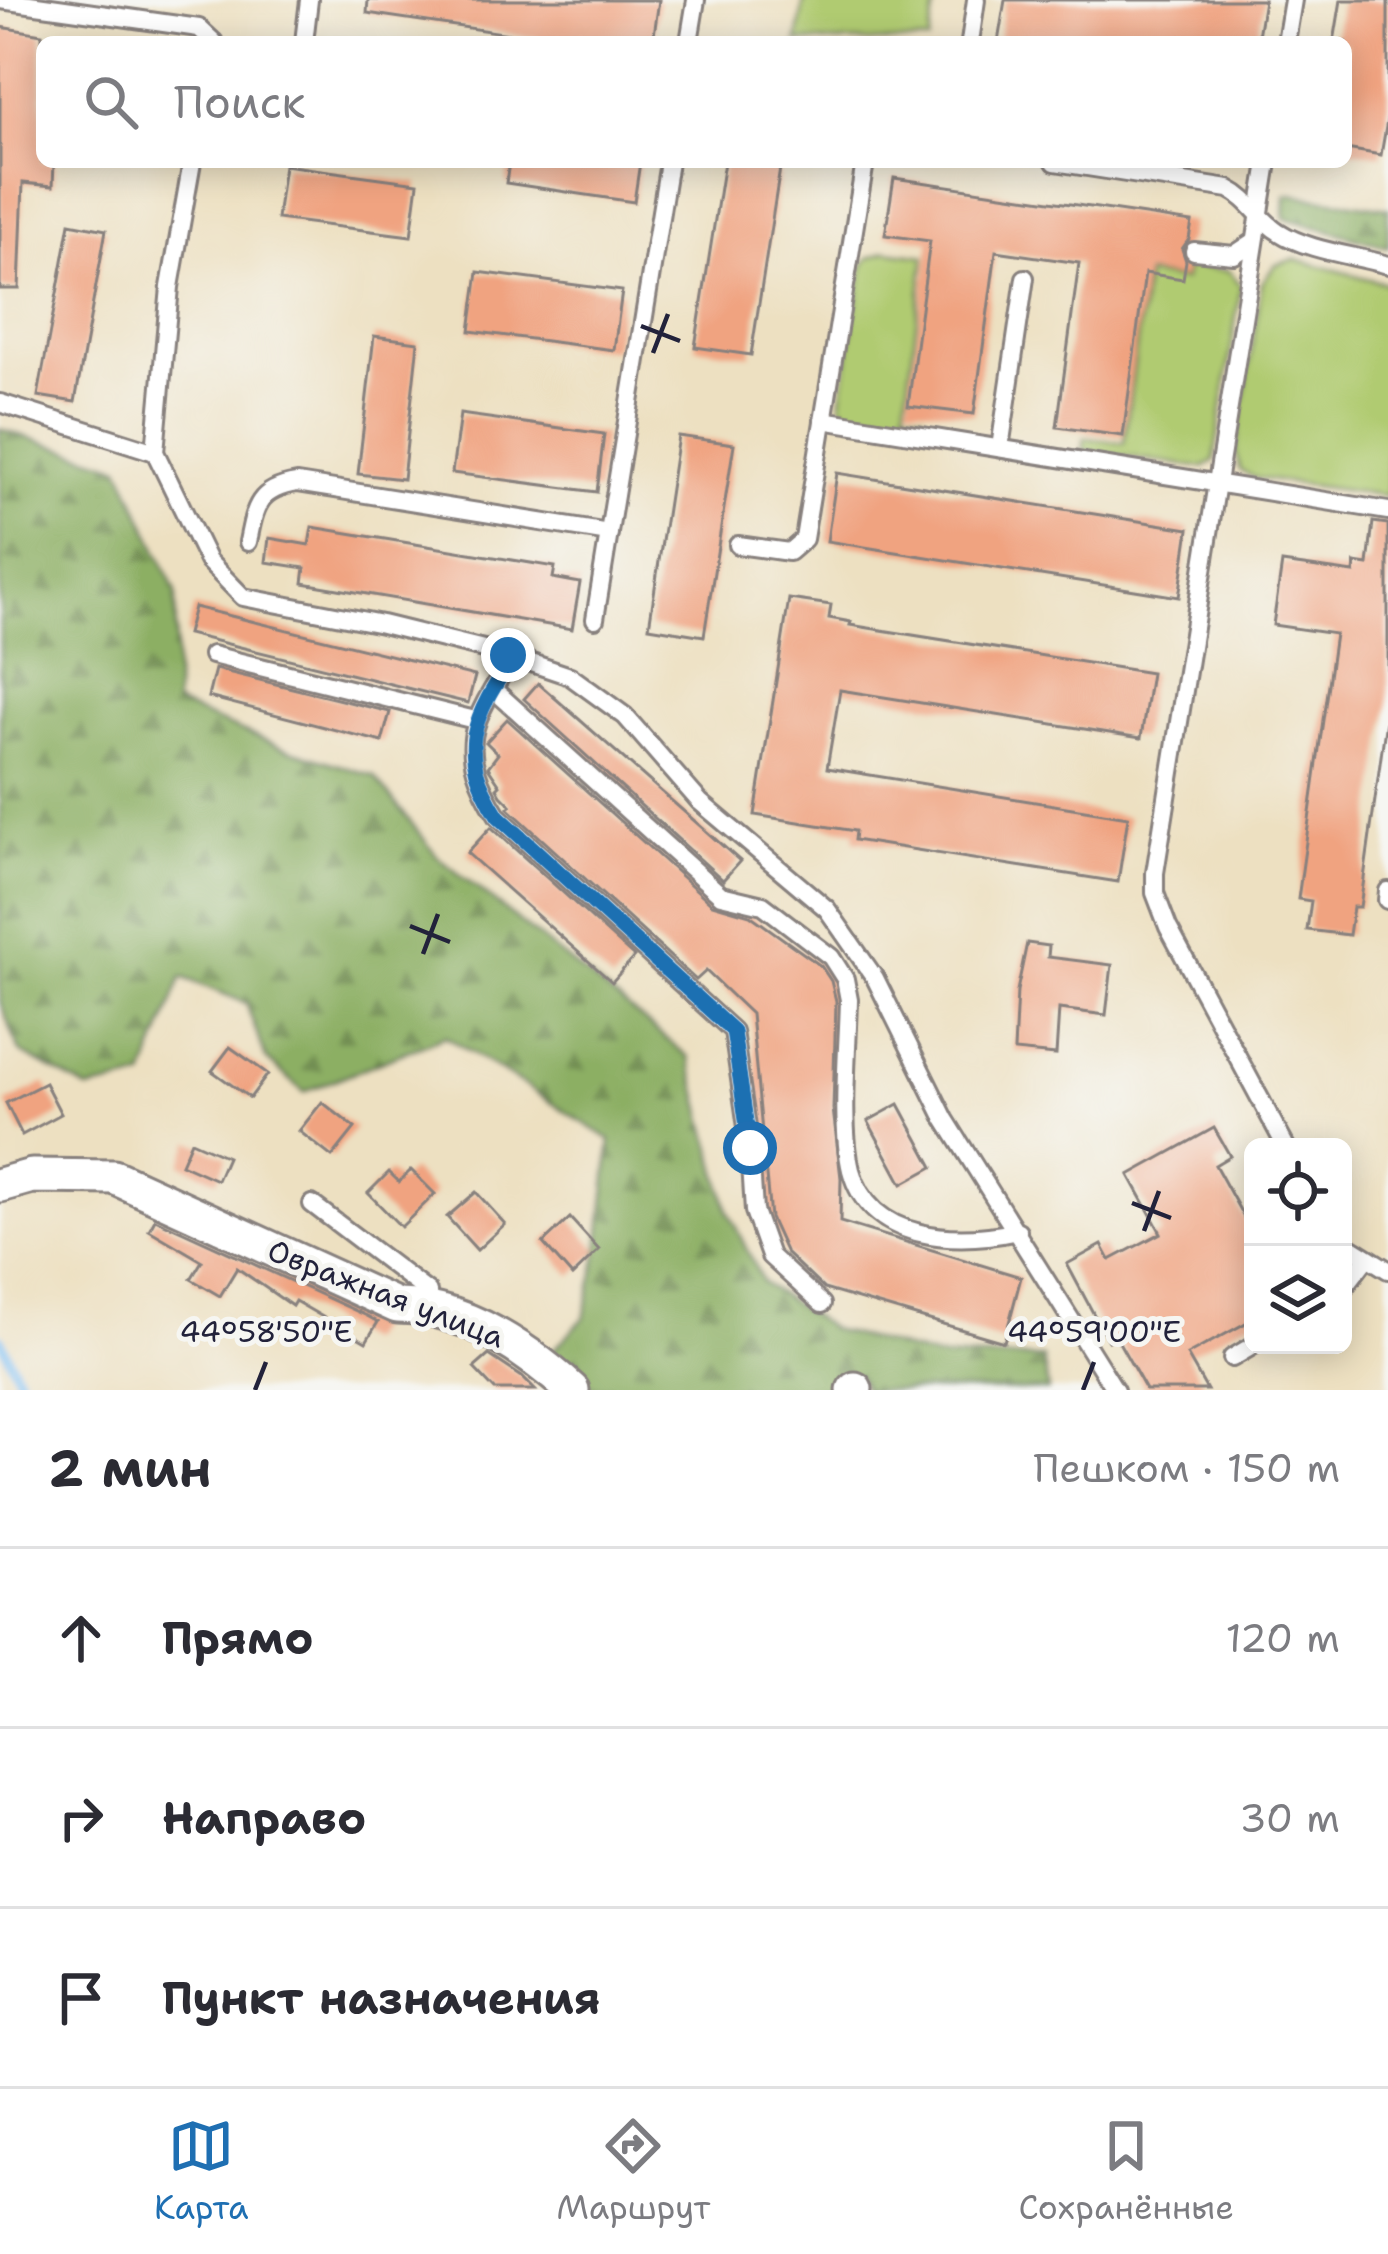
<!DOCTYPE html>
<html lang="ru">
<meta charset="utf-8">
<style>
:root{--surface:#fff;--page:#f2f2f3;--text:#2b2b33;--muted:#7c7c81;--line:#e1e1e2;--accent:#1f6fb2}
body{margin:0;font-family:"Shantell Sans",sans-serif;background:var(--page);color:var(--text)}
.controls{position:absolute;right:36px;bottom:36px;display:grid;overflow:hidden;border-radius:18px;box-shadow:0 6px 30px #0003}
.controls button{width:108px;height:108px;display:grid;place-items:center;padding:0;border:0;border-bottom:3px solid var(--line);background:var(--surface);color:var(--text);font:60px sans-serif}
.stop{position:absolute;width:36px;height:36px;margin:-27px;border:9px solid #1f6fb2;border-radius:50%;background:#fff}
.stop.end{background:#1f6fb2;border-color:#fff;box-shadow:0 3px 12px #0008}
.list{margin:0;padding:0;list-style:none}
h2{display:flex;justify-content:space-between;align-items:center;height:156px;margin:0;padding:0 48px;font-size:51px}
h2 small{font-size:39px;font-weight:400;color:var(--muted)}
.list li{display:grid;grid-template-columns:78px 1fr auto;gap:36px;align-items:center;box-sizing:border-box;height:180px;padding:0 48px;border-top:3px solid var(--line)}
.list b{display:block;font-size:45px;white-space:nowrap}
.list em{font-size:39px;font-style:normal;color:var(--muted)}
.icon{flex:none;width:66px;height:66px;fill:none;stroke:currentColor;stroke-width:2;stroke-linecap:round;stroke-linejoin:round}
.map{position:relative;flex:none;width:1388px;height:1390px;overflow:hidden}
.search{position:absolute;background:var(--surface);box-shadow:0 6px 30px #0003;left:36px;right:36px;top:36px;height:132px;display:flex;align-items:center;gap:30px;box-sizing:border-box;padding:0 42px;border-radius:18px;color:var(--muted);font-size:45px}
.sheet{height:696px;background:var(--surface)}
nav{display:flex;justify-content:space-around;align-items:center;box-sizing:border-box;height:168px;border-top:3px solid var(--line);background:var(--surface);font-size:33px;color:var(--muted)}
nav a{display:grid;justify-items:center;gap:6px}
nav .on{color:var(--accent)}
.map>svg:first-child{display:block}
</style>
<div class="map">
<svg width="1388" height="1390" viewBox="0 0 1388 1390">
<defs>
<pattern id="forest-firs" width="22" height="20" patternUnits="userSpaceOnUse" patternTransform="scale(3)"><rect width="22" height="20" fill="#8caf63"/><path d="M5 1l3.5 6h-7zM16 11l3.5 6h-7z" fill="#728e53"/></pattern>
</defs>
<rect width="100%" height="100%" fill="#f6f6f2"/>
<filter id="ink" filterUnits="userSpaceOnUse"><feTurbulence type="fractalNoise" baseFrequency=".00833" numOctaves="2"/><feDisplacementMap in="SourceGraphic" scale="24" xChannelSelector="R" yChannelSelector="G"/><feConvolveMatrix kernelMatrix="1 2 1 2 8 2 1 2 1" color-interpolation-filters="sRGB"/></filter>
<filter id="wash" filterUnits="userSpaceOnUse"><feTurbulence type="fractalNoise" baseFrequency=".004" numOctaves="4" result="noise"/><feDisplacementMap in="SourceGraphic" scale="48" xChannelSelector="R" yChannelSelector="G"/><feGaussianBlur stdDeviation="2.7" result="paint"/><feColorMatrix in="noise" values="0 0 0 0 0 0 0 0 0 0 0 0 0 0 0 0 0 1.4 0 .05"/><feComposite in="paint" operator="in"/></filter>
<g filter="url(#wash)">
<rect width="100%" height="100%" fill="#ede0c1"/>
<!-- green -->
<g fill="#b0cb71" stroke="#697656" stroke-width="3">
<polygon points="804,0 936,0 929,42 797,42"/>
<polygon points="886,251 925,256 905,410 924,414 922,427 853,416 841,404 863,266 869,258"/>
<polygon points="1295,259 1388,284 1388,496 1254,478 1239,469 1236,452 1262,283 1275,265"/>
<polygon points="1187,266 1229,271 1241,285 1214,461 1203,468 1083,450 1085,438 1124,443 1146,275 1184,280"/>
</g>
<!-- forest -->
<g fill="url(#forest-firs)" stroke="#57684f" stroke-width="3">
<polygon points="1290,194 1388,208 1388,247 1285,218 1286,196"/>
<polygon points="0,429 120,466 176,592 175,704 281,747 374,776 439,858 689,1057 728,1211 763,1283 831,1329 937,1358 1043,1358 1048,1390 865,1390 858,1375 821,1390 592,1388 551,1352 584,1318 599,1250 611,1140 445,1036 304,1092 266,1059 246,1003 182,977 144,1078 89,1090 20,1052 0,1002"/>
</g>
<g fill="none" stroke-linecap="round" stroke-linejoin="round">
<!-- stream -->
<polyline stroke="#7dbef2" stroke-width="9" points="0,1338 24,1390"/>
</g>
<g id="blocks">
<!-- building -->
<g fill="#f0a380">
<polygon points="368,0 659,0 653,42 563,42 367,13"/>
<polygon points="1005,0 1264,0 1257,42 998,42"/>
<polygon points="1341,0 1388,0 1388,115 1381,155 1346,149 1346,42 1334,42"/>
<polygon points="0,27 42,34 42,162 54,162 53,186 23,183 19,289 0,289"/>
<polygon points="509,162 640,162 634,202 506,183"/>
<polygon points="724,162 781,162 751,355 695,347"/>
<polygon points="284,165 418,183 411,236 277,219"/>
<polygon points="894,178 1192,222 1189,239 1182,249 1186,261 1183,279 1145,273 1123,436 1057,427 1079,263 996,251 974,414 908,406 930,241 885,235"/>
<polygon points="70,223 106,230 75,402 38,396"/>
<polygon points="478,272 622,291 614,350 470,331"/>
<polygon points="374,336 418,342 403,479 358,474"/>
<polygon points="460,414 604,434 597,492 452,473"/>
<polygon points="678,436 734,444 704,636 649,627"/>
<polygon points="837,473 1189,529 1179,597 827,541"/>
<polygon points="1373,522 1388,524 1388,706 1360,907 1353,907 1349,935 1307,930 1311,901 1298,899 1335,634 1273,625 1282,563 1354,573 1355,563 1368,565"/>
<polygon points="312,527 555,567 553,578 580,583 572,629 303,583 305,568 266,562 269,538 309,545"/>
<polygon points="789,599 831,605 829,618 851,622 850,625 1151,673 1141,738 840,690 827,768 1128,817 1118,882 854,840 855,831 755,815"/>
<polygon points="194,607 475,676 468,703 187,634"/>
<polygon points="215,669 390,712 382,742 208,697"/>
<polygon points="538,683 740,861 723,880 524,699"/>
<polygon points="507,719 712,904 750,915 821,966 831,981 836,1001 833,1109 841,1178 840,1222 1021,1277 1004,1342 824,1289 786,1253 770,1218 751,1014 706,971 696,980 508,808 511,805 501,795 497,788 500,785 488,767 498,754 486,742"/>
<polygon points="491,827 634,957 612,982 467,853"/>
<polygon points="1027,943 1049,946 1048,957 1112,965 1106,1015 1059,1009 1056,1055 1014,1051 1017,991"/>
<polygon points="230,1047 268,1074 250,1098 212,1071"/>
<polygon points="45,1083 61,1114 22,1135 6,1103"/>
<polygon points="322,1102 355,1128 332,1157 299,1131"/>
<polygon points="899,1104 933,1167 902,1184 868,1121"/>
<polygon points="1214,1128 1230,1156 1215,1165 1253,1234 1253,1319 1187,1355 1207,1390 1146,1390 1116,1337 1108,1341 1067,1264 1102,1245 1110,1260 1161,1233 1129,1175"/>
<polygon points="191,1141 227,1157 217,1180 181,1164"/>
<polygon points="411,1170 435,1194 401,1227 368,1193 389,1172 399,1182"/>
<polygon points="476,1192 505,1224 477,1250 447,1217"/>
<polygon points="570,1218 599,1250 572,1276 543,1243"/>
<polygon points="155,1219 367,1316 378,1322 366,1342 295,1301 292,1306 237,1268 220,1296 191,1279 202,1261 149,1230"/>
<polygon points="489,1355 522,1377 535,1390 495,1390 474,1368"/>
</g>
</g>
</g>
<g filter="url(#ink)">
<use href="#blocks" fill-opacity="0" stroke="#88817e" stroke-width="3"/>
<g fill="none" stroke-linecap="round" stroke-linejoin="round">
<!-- lane casing -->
<g stroke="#88817e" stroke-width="22">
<g id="lane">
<polyline points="1,0 199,28 214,42"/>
<polyline points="304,42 309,0"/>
<polyline points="689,42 696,0"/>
<polyline points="970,42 976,0"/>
<polyline points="1286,42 1293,0"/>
<polyline points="192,162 170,287 155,452 208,561 243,597 382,624 508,655 570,676 625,716 700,802 827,909 875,978 945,1119 1115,1390"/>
<path d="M1055,162L1229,189C1251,200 1259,220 1279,232C1308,251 1354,255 1388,265"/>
<polyline points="1268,162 1155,873 1155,893 1168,927 1286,1147"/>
<polyline points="1194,251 1234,255 1255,241"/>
<polyline points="0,403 155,452"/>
<polyline points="823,420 1388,511"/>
<polyline points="1000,448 1025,278"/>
<path d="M248,542C255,506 258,489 297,483L609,533"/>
<polyline points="738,545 789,552 804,539 865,162"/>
<polyline points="595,619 669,162"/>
<polyline points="212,655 475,720"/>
<path d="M513,657C472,721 454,746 498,816L733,1031L750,1148L754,1211L770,1256L822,1304"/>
<path d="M493,689L721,895L763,905L831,957L845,979L849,1000C848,1048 840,1125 851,1170C870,1243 958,1244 1018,1231"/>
<polyline points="1387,900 1388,891"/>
<polyline points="312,1204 428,1292 429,1306"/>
<polyline points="1343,1242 1388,1270"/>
<polyline points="1343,1289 1366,1259"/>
<polyline points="1232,1358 1254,1345"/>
</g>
</g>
<!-- street casing -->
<g stroke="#88817e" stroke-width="39">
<g id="street">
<path d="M0,1185L32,1176L114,1177L397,1306C463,1306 524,1347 572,1390"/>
<polyline points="854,1390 855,1389"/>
</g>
</g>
<!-- lane -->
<use href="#lane" stroke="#fff" stroke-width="16"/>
<!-- street -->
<use href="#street" stroke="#fff" stroke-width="33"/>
</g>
</g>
<g fill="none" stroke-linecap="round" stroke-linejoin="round" filter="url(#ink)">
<!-- route -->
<path stroke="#1f6fb2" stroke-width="15" d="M508,655L513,657C473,719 455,748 498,816L733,1031L750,1148"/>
</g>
<!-- ticks -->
<path fill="none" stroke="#22223b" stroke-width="4.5" d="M641,326L680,341M653,353L668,314M410,926L450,942M423,954L438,914M1132,1203L1171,1218M1144,1231L1159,1191M255,1390L266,1362M1083,1390L1094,1362"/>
<g text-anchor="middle" stroke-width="10" stroke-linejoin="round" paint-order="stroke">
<!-- street labels -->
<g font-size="30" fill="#22223b" stroke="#f6f6f2">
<text transform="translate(386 1294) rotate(21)" y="10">Овражная улица</text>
</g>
</g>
<g font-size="30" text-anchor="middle" fill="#22223b" stroke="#f6f6f2" stroke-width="10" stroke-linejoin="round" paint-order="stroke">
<text x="266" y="1342">44°58'50"E</text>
<text x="1094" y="1342">44°59'00"E</text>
</g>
</svg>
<div class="controls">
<button><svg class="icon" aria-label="locate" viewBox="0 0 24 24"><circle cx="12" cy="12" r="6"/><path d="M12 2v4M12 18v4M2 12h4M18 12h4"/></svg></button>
<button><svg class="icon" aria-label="layers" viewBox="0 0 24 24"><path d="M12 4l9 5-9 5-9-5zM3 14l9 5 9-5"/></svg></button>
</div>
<div class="stop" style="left:750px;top:1148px"></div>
<div class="stop end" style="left:508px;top:655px"></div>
<div class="search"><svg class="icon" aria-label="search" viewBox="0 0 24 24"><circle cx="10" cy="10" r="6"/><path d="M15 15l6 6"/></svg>Поиск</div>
</div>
<section class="sheet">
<h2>2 мин<small>Пешком · 150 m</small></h2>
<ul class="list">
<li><svg class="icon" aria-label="ahead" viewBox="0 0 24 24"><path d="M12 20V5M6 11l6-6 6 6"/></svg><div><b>Прямо</b></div><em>120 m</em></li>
<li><svg class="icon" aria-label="right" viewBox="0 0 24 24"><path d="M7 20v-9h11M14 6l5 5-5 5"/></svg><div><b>Направо</b></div><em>30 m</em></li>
<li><svg class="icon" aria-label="arrive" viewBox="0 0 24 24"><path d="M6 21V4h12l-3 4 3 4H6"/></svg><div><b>Пункт назначения</b></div></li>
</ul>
</section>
<nav>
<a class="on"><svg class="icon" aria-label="map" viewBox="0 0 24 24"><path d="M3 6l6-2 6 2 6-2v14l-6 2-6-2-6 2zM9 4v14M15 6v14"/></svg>Карта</a>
<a><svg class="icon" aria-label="directions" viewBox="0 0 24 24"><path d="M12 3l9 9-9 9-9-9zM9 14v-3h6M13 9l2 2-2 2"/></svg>Маршрут</a>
<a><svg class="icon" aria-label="saved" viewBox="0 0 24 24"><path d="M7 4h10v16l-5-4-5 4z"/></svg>Сохранённые</a>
</nav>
